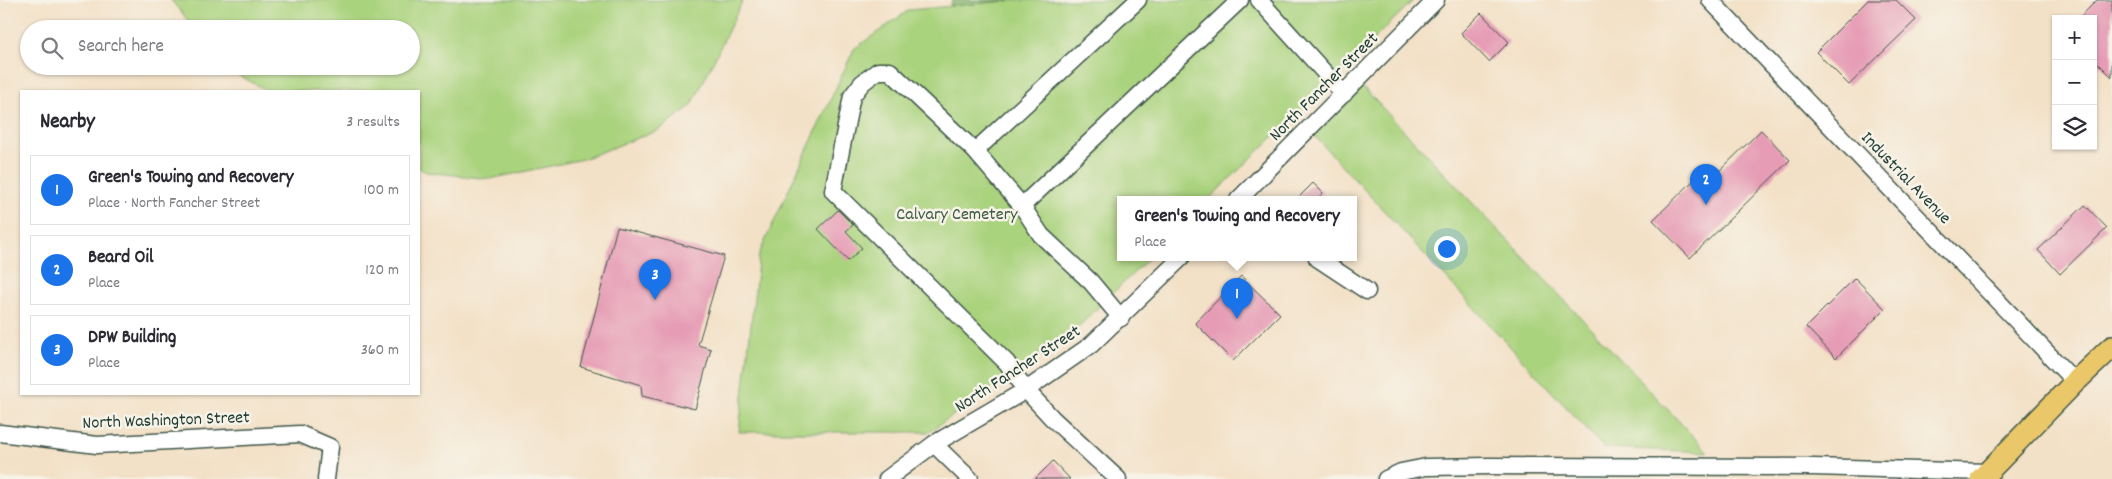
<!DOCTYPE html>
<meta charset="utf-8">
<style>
:root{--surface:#fff;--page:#f2f2f3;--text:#2b2b33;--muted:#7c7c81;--line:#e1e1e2;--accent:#1a73e8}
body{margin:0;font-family:Dekko,sans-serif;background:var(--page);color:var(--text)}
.controls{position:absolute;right:15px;top:15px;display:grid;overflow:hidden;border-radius:0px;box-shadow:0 1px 4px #0004}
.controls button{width:45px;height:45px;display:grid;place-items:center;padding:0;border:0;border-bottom:1px solid var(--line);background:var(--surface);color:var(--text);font:25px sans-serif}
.you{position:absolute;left:1446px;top:248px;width:18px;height:18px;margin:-12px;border:4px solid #fff;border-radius:50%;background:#1a73e8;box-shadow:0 0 0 8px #1a73e833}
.badge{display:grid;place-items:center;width:32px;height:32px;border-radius:50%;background:var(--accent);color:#fff;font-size:16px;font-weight:700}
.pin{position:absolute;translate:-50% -41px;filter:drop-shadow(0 1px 2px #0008)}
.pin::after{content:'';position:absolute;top:26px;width:18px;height:15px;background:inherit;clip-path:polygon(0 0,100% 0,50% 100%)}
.popup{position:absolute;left:1117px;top:196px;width:240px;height:65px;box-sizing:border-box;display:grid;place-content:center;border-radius:0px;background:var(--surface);filter:drop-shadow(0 1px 4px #0005);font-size:16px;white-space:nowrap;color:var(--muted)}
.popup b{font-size:19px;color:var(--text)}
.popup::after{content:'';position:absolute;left:50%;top:100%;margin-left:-10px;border:10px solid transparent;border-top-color:var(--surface)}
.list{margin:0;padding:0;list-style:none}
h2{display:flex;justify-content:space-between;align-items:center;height:65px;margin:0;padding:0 20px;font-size:21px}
h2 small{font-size:16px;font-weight:400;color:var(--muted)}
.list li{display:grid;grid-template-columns:32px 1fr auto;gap:15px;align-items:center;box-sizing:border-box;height:70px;margin:0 10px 10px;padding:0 10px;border:1px solid var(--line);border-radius:0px}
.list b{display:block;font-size:19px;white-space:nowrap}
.list p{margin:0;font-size:16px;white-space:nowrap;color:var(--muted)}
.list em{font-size:16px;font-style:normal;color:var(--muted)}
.icon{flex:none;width:28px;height:28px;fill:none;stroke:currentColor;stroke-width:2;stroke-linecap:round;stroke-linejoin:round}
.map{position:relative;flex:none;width:2112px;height:479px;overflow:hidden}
.search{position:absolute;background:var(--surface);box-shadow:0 1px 4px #0004;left:20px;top:20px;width:400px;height:55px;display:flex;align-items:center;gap:12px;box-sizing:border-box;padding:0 18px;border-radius:28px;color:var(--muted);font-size:19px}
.panel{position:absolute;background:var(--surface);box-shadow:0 1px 4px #0004;left:20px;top:90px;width:400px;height:305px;border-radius:0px}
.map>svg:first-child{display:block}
</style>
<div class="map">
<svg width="2112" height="479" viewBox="0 0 2112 479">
<rect width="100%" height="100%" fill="#f7f3e8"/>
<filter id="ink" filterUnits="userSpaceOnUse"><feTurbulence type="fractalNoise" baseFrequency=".02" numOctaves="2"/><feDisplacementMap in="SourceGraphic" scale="10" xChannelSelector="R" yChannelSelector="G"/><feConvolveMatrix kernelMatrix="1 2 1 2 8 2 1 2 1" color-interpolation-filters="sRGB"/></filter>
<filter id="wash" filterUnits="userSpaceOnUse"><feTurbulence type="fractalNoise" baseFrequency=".0096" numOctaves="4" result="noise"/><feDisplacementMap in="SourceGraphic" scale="20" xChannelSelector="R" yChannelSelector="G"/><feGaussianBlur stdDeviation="1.12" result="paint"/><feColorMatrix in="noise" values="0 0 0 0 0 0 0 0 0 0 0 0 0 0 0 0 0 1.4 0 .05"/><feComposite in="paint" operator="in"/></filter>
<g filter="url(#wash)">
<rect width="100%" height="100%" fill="#f3e1c7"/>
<!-- green -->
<g fill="#aad37e" stroke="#648859">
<polygon points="171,0 743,0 692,105 659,130 583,159 490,179 426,172 419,168 419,91 269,91 220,66 411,66 411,29 195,29"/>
<polygon points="1016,0 1414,0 1208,200 1121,200 1121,258 1149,258 1076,329 929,432 739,432 759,254 854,49 909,10"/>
<polygon points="1357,81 1708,452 1604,448 1309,130"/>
</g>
<!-- forest -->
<polygon fill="#87b56d" stroke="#537950" points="952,0 1016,0 950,6"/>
<g id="blocks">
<!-- building -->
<g fill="#e69cb5">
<polygon points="1868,0 1896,0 1916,20 1849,85 1816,52"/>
<polygon points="2097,0 2112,0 2112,77 2093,58 2093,19 2078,19"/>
<polygon points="1481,13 1509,42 1489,62 1461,33"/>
<polygon points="1761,130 1790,160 1690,258 1653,220 1693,181 1701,189"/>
<polygon points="1313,183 1323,193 1316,200 1296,200"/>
<polygon points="2085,205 2107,228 2060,274 2038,250"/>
<polygon points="838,210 853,225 846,231 862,248 848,261 818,229"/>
<polygon points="617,227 724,256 698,345 711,349 695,409 642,396 641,385 581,367"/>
<polygon points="1241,276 1280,314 1233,361 1195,323"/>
<polygon points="1855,278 1885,309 1836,358 1806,327"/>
<polygon points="1053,461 1070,479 1035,479"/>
</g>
</g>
</g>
<g filter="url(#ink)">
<use href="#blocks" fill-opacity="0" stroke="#3f564a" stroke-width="1"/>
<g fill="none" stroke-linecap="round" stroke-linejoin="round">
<!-- minor casing -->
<g stroke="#3f564a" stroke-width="19">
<g id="minor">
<polyline points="1259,0 1344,94"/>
<polyline points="1710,0 2075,382"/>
<polyline points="975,151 1138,0"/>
<polyline points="1238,200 1436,0"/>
<polyline points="1022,206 1240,0"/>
<polyline points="1317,258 1367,291"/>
<polyline points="0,433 97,445 300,434 330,447 326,479"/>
<polyline points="934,444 970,479"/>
<polyline points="887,479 934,444 1026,390 1091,345 1181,258"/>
<polyline points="1118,479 1052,418 1026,390 1007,363 833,191 852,96 862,83 878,71 890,71 975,151 1022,206 1041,235 1091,282 1121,318"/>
<polyline points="1386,479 1401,472 1426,467 1489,466 1813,467 1987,472"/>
</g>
</g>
<!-- major casing -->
<g stroke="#3f564a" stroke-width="24">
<polyline id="major" points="1981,479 2075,382 2112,347"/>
</g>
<!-- minor -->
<use href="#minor" stroke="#fff" stroke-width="16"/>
<!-- major -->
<use href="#major" stroke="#eac769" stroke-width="21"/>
</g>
</g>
<g text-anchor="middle" stroke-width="5" stroke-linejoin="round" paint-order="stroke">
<!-- street labels -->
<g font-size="18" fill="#1f3d34" stroke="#f7f3e8">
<text transform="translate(1323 86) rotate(-45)" y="6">North Fancher Street</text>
<text transform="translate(1907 177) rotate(46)" y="6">Industrial Avenue</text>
<text transform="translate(1017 368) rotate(-33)" y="6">North Fancher Street</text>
<text transform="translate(166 419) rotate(-2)" y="6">North Washington Street</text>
</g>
<!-- park labels -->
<g font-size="18" fill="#3b5b43" stroke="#f7f3e8">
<text x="957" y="219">Calvary Cemetery</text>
</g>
</g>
</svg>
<div class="controls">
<button>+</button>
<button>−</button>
<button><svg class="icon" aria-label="layers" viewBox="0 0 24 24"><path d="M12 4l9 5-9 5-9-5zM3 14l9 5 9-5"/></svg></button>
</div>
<div class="you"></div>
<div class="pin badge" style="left:1237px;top:319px">1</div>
<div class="popup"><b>Green's Towing and Recovery</b>Place</div>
<div class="pin badge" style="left:1706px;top:205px">2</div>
<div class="pin badge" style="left:655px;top:300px">3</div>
<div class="search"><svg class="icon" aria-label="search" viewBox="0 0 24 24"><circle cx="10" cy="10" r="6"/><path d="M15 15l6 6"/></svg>Search here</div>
<section class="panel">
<h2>Nearby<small>3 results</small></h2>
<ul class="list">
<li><span class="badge">1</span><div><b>Green's Towing and Recovery</b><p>Place · North Fancher Street</p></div><em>100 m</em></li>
<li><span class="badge">2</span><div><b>Beard Oil</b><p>Place</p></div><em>120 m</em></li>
<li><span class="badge">3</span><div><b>DPW Building</b><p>Place</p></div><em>360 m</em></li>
</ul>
</section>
</div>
